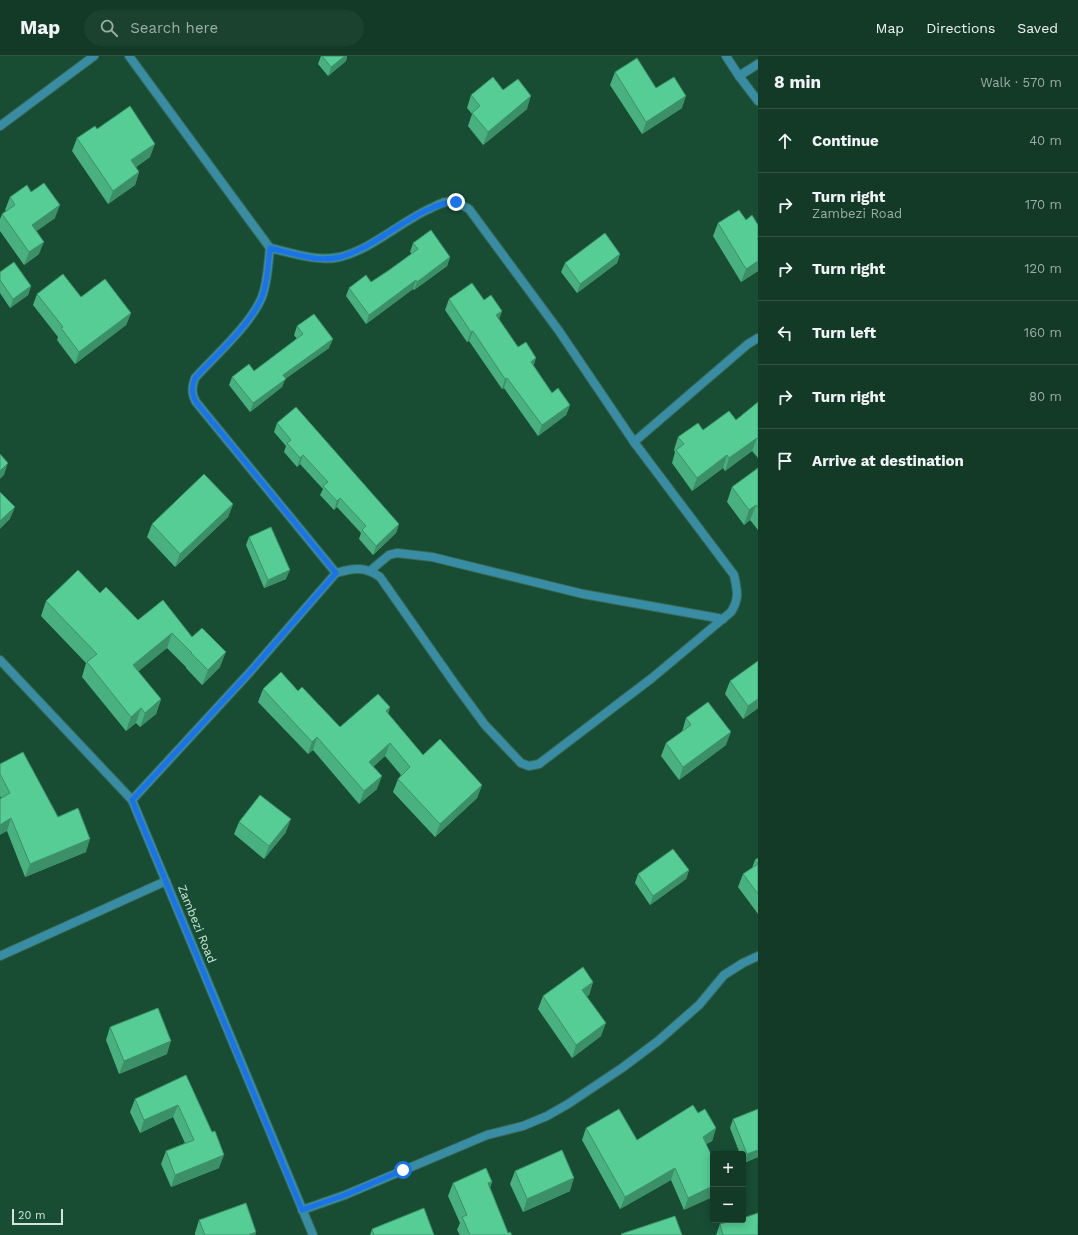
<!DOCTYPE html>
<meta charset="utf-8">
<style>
:root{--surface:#123a27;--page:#1b412f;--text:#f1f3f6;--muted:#9cada7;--line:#315444}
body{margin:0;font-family:"Work Sans",sans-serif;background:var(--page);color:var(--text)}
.controls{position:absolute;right:12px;bottom:12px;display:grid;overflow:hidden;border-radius:4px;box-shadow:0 2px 10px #0003}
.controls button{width:36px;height:36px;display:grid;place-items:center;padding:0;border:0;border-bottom:1px solid var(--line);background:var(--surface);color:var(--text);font:20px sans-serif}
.scale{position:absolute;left:12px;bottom:10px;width:51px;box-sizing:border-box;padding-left:4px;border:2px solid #cde8d8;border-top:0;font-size:11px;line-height:14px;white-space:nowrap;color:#cde8d8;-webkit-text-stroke:3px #184d34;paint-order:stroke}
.stop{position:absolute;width:12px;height:12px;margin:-9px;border:3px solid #1a73e8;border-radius:50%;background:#fff}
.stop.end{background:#1a73e8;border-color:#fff;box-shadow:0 1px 4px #0008}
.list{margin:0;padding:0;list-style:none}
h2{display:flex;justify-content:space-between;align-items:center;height:52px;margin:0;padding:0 16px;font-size:17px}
h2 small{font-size:13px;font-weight:400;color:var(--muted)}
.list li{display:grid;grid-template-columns:26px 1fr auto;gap:12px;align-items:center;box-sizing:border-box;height:64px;padding:0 16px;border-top:1px solid var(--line)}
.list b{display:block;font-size:15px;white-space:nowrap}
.list p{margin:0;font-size:13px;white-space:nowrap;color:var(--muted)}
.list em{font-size:13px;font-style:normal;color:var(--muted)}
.icon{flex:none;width:22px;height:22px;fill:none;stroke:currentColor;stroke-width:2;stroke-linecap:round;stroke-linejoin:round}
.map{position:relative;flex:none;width:758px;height:1179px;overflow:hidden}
header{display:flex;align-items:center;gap:24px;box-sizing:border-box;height:56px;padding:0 20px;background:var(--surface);border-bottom:1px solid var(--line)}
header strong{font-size:19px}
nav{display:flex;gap:22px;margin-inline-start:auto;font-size:14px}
.search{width:280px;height:36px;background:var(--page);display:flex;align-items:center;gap:10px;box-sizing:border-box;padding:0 14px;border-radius:22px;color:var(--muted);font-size:15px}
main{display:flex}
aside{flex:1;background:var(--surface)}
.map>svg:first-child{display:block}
</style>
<header>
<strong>Map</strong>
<div class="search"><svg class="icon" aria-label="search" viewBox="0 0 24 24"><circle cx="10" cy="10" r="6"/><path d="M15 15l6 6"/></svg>Search here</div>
<nav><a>Map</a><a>Directions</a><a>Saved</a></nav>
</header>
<main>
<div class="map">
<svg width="758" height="1179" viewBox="0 0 758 1179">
<rect width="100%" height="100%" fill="#184d34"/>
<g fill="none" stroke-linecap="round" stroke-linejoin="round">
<!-- minor casing -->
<g stroke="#396952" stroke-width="10">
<g id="minor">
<path d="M129,0L270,192C268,208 268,225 262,241C251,268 216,299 195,322C192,331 191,337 196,346L336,517"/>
<polyline points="726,0 739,20 758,45"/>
<polyline points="739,20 758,8"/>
<polyline points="0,70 94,0"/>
<polyline points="634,386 748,288 758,282"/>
<polyline points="371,514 389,499 397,497 432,501 583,538 723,563"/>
<polyline points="0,604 132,744 313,1179"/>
<path d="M132,744L250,616L336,517C353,512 365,510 380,521L457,631L485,669L521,707L529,710L539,708L652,622L731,556C740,542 737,534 734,519L634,386L559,275L469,153C461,149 454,144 446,146C440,147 434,151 429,153C399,167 372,193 340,201C317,206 292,197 270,192"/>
<polyline points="0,900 166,825"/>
<polyline points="302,1154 345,1139 487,1079 523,1070 547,1060 568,1048 622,1012 658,985 699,949 724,919 743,907 758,900"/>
</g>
</g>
<!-- minor -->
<use href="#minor" stroke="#388da5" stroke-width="8"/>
</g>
<!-- wall -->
<g fill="#49b07f">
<polygon points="321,0 347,0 346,5 328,20 318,8"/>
<polygon points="615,16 656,32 682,52 642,78 610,29"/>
<polygon points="503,34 527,53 483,89 468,70 472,58 467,52 471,39"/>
<polygon points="97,73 150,101 136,111 139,116 135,129 108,148 72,95 77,82"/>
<polygon points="31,136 55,162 36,175 39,198 24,209 0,175 0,163 2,158 6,155 5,154 10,141"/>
<polygon points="746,164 758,169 758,215 741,226 713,180 718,167"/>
<polygon points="413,187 450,201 447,210 414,234 413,233 366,268 346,240 349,232 371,226 412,198 410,196"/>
<polygon points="620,198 617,207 577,237 561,216 565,207"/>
<polygon points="0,216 31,230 28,239 10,252 0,237"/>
<polygon points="37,238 81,241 131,257 126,269 75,308 57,284 58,281 33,249"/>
<polygon points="449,243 484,244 502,255 499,263 518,291 534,310 552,337 570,349 566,359 538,380 504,332 502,333 469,285 467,286 445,254"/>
<polygon points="297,270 329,292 285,323 282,331 250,356 229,329 232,321 254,315 297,283 294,279"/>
<polygon points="758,346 758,402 752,395 725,415 723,412 692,435 672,407 675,396 674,394 678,381 736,364"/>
<polygon points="277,367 399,468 396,477 373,499 359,483 361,477 337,451 334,454 320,439 323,433 300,408 297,411 284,396 286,390 274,376"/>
<polygon points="758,412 758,474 750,464 744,469 727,446 732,431"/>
<polygon points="233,448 228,461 175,511 147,481 152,468"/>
<polygon points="249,481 286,523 264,532 246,489"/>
<polygon points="100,537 138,564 192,581 220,611 202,629 186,612 186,611 167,592 138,615 161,643 156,658 140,671 136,667 126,675 82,621 86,607 41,560 46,545"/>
<polygon points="730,625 758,652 743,663 725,638"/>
<polygon points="263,633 298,635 340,671 390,651 388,658 423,699 482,729 477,742 435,781 393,736 398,723 401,719 385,700 373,711 377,733 359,748 313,694 308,698 258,646"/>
<polygon points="686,662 726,689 679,724 661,700 666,687 682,676"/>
<polygon points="0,708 58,761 86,796 25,821 7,775 1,742 0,740"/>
<polygon points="239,766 286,776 264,803 234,778"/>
<polygon points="758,802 758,858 738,831 743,818 752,812 755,804"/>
<polygon points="689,814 686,823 650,849 635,827 638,818"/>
<polygon points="593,926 589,939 587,940 601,980 572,1002 538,953 543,940"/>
<polygon points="110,971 167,998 119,1018 106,984"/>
<polygon points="186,1019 219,1112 171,1131 161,1108 166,1095 185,1087 173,1061 140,1077 130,1056 135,1043"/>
<polygon points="698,1057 716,1072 712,1085 706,1088 713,1103 684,1154 671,1124 620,1153 582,1084 586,1072 637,1084"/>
<polygon points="733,1063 758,1101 744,1107 743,1105 743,1098 740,1098 730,1072"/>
<polygon points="515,1115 570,1135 523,1156 510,1128"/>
<polygon points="492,1126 490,1132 508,1177 512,1179 460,1179 457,1174 460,1167 448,1140 453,1127"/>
<polygon points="199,1164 256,1176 255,1179 195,1179 195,1177"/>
<polygon points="720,1168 758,1179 716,1179"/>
<polygon points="372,1173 434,1179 370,1179"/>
</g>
<!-- shaded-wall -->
<g fill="#3c9068">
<polygon points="345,0 347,0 346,5 328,20 331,11"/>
<polygon points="531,40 527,53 483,89 488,76"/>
<polygon points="686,40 682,52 642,78 646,66"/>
<polygon points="155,88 150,101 126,117 131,104"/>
<polygon points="139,116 135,129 108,148 113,135"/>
<polygon points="60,149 55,162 27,182 32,169"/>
<polygon points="44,186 39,198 24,209 29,196"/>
<polygon points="620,198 617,207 577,237 580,228"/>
<polygon points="450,201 447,210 414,234 417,226"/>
<polygon points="758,205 758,215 741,226 746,213"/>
<polygon points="416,224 413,233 366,268 369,259"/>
<polygon points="31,230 28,239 10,252 13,243"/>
<polygon points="502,255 498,265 496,259"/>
<polygon points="131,257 126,269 75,308 79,296"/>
<polygon points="473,275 469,285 467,286 471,276"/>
<polygon points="333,283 329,292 285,323 282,331 250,356 253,347 283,319"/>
<polygon points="536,302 533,312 531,306"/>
<polygon points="507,322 504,332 502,333 505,323"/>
<polygon points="570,349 566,359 538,380 542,369"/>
<polygon points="757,382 752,395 725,415 729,402"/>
<polygon points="303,399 300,408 297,411 300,402"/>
<polygon points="727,399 723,412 692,435 697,422"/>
<polygon points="8,407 4,419 0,423 0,415"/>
<polygon points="340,442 337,451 334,454 337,445"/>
<polygon points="233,448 228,461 175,511 180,498"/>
<polygon points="756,449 750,464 744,469 749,454"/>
<polygon points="15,451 10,463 0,473 0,465"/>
<polygon points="399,468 396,477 373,499 376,490"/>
<polygon points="290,514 286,523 264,532 268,524"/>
<polygon points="172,577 167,592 128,624 133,609"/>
<polygon points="226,596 220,611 202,629 208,614"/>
<polygon points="161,643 156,658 140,671 145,657"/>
<polygon points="758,643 758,652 743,663 748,650"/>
<polygon points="390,651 386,664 386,655"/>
<polygon points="141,652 136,667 126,675 131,661"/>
<polygon points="731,676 726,689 679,724 683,711"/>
<polygon points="317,681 313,694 308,698 312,686"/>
<polygon points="390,687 385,700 364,718 369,706"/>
<polygon points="382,720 377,733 359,748 364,735"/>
<polygon points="482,729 477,742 435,781 440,768"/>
<polygon points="11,762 7,775 0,779 0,769"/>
<polygon points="291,763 286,776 264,803 269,790"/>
<polygon points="90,783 86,796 25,821 30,808"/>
<polygon points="689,814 686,823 650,849 653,840"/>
<polygon points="593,926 589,939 578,947 582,934"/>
<polygon points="606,967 601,980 572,1002 576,989"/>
<polygon points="171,985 167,998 119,1018 124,1005"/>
<polygon points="178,1049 173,1061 140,1077 144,1064"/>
<polygon points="716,1072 712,1085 698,1093 703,1081"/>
<polygon points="758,1094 758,1101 744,1107 747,1098"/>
<polygon points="224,1099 219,1112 171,1131 175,1119"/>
<polygon points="675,1112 671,1124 620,1153 625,1141"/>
<polygon points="574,1122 570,1135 523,1156 527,1143"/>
<polygon points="492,1126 487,1138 488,1127"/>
<polygon points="713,1130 713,1141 684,1154 688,1142"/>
<polygon points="256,1176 255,1179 248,1179"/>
</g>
<!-- building -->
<g fill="#55cd94" stroke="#3c9068">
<polygon points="322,0 345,0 331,11"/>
<polygon points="637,2 656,32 674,21 686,40 646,66 615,16"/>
<polygon points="493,21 503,34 518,23 531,40 488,76 472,57 480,50 471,39"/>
<polygon points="130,50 155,88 131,104 139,116 113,135 77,82 95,70 97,73"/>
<polygon points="44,127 60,149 32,169 44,186 29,196 2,158 15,149 10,141 27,129 31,136"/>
<polygon points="739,154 746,164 752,159 758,169 758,183 757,183 758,184 758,205 746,213 718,167"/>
<polygon points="431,174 450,201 417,226 416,224 369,259 349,232 366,219 371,226 388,215 418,193 413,187"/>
<polygon points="605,177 620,198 580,228 565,207"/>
<polygon points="14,206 31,230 13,243 0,224 0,216"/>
<polygon points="63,218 81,241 105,223 131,257 79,296 61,272 63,271 37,238"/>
<polygon points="472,227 484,244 491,239 502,255 496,259 518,291 526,286 536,302 531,306 552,337 558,332 570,349 542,369 507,322 505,323 473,275 471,276 449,243"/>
<polygon points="314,258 333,283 283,319 286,323 253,347 232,321 249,308 254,315 303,278 297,270"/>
<polygon points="758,346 758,383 757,382 729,402 727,399 697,422 676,394 684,388 678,381 698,367 703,374 729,355 736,364"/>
<polygon points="296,351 399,468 376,490 362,474 366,470 340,442 337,445 323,430 328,426 303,399 300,402 287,387 291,384 277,367"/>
<polygon points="0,398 8,407 0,415"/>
<polygon points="758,412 758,452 756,449 749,454 732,431"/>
<polygon points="204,418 233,448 180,498 152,468"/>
<polygon points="0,436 15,451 0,465"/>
<polygon points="271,471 290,514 268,524 249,481"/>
<polygon points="78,514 100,537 106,531 138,564 163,544 192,581 202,572 226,596 208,614 191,597 192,597 172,577 133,609 161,643 145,657 141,652 131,661 87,606 97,598 46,545"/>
<polygon points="758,605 758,643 748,650 730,625"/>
<polygon points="281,616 298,635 302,631 340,671 378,638 390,651 386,655 423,699 440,683 482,729 440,768 398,723 410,711 390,687 369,706 382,720 364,735 317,681 312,686 263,633"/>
<polygon points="708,646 731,676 683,711 666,687 691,669 686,662"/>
<polygon points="23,696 58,761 78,752 90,783 30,808 11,762 0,769 0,743 10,737 0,718 0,708"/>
<polygon points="260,739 291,763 269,790 239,766"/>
<polygon points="673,793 689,814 653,840 638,818"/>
<polygon points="758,802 758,838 743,818 758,808 755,804"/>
<polygon points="583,911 593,926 582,934 606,967 576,989 543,940"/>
<polygon points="158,952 171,985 124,1005 110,971"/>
<polygon points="186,1019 212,1076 215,1075 224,1099 175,1119 166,1095 194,1084 178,1049 144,1064 135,1043"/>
<polygon points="693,1049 698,1057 705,1053 716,1072 703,1081 713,1103 713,1130 688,1142 675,1112 625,1141 586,1072 619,1053 637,1084"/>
<polygon points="758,1053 758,1094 747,1098 733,1063"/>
<polygon points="562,1094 574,1122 527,1143 515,1115"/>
<polygon points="486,1112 492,1126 488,1127 508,1177 510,1176 512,1179 470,1179 462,1161 467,1159 453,1127"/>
<polygon points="246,1147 256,1176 248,1179 205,1179 199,1164"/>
<polygon points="424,1152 434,1179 374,1179 372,1173"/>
<polygon points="758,1157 758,1179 723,1179 720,1168 735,1164 743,1164 743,1162"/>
<polygon points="675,1160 682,1179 622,1179 621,1178"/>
</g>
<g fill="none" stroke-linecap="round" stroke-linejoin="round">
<!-- route -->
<path stroke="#1a73e8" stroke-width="5" d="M403,1114L345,1139L302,1154L132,744L250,616L336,517L196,346C191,337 192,331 195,322C216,299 251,268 262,241C268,225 268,208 270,192C292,197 318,207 340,201C372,192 397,168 427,154C437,150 444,146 456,146"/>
</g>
<g text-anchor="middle" stroke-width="4" stroke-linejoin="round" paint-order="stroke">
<!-- street labels -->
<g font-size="12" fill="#cde8d8" stroke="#184d34">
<text transform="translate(197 868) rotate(68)" y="4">Zambezi Road</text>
</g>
</g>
</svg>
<div class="controls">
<button>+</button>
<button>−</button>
</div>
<div class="scale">20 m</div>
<div class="stop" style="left:403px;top:1114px"></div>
<div class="stop end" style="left:456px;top:146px"></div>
</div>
<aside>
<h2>8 min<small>Walk · 570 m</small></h2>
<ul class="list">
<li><svg class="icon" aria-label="ahead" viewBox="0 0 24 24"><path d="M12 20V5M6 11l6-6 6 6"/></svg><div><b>Continue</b></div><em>40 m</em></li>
<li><svg class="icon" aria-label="right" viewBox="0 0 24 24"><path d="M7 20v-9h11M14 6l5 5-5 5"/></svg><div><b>Turn right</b><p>Zambezi Road</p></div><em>170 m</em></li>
<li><svg class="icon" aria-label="right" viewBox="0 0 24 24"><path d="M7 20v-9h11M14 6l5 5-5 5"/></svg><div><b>Turn right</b></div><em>120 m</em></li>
<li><svg class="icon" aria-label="left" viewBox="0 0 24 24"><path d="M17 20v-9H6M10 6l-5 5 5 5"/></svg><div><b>Turn left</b></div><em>160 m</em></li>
<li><svg class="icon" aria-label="right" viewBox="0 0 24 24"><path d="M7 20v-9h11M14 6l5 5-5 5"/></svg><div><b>Turn right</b></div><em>80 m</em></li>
<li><svg class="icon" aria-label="arrive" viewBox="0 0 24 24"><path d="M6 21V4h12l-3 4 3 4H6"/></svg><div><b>Arrive at destination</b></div></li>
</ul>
</aside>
</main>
